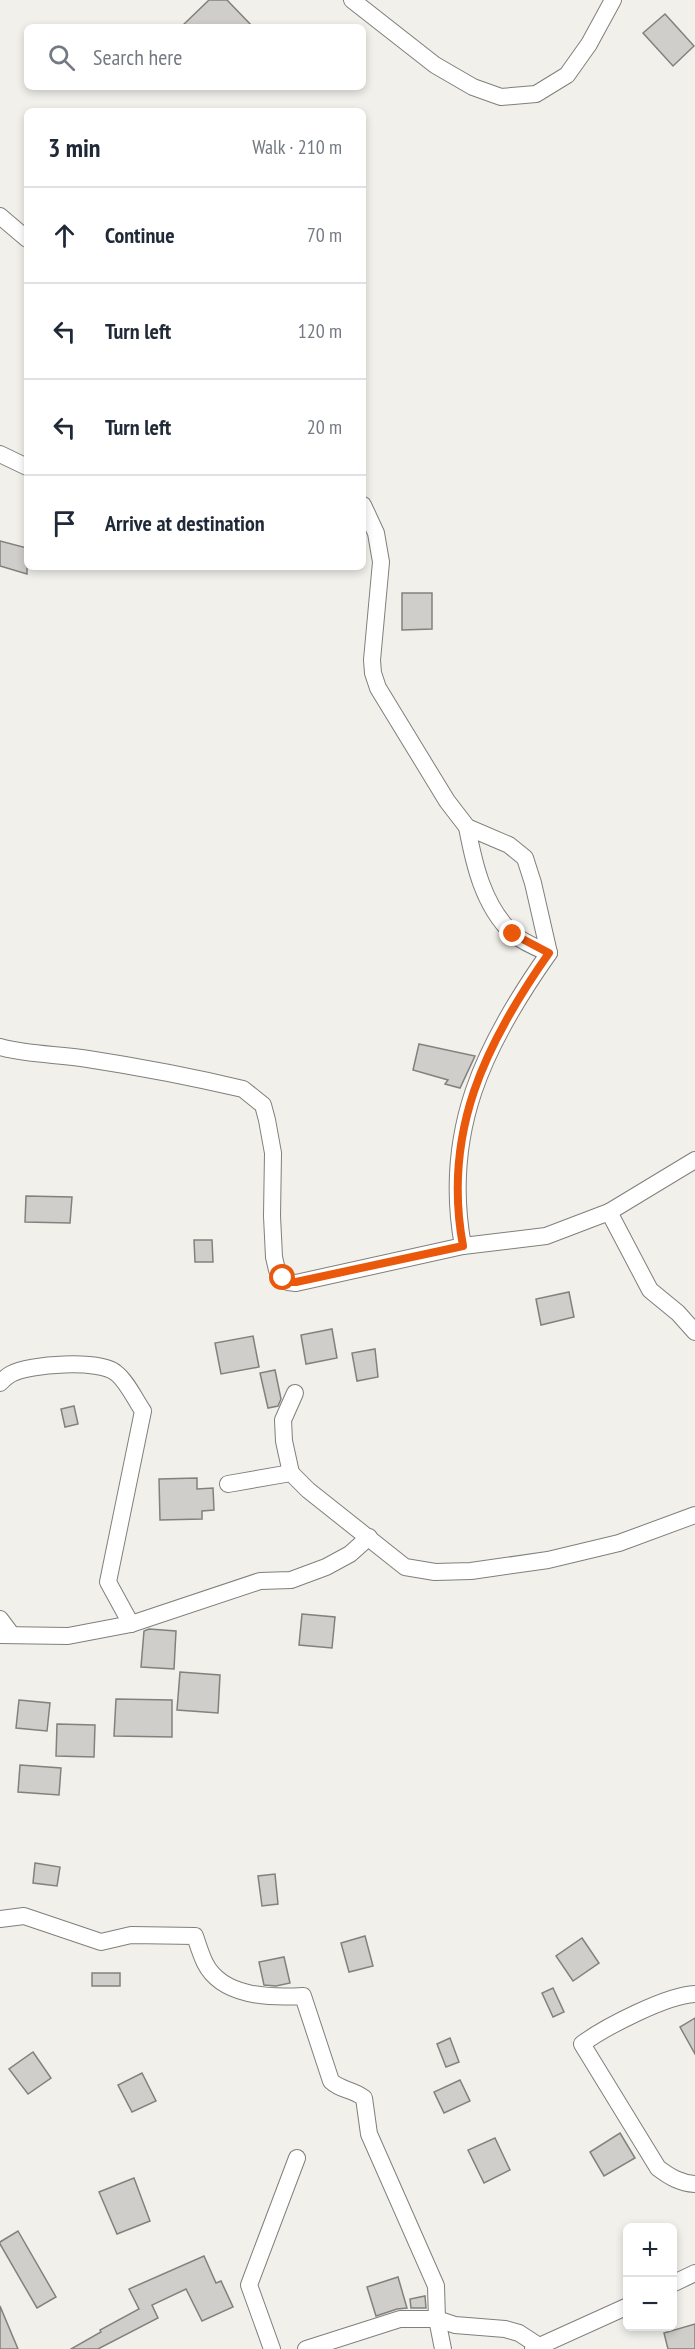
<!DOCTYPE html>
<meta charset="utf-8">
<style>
:root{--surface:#fff;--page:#f6f6f7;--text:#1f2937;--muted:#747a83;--line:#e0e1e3}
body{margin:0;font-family:"PT Sans Narrow",sans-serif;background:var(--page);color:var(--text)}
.controls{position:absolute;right:18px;bottom:18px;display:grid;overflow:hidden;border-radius:9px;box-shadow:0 3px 9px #0003}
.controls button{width:54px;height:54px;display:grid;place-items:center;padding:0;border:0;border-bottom:2px solid var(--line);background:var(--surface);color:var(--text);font:30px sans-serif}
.stop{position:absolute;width:18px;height:18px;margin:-14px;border:4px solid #ea580c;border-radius:50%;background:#fff}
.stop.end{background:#ea580c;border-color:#fff;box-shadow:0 2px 6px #0008}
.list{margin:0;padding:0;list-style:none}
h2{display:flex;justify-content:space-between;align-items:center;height:78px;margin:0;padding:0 24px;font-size:26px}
h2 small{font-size:20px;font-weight:400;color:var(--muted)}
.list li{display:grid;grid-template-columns:39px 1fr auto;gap:18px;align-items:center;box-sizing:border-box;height:96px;padding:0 24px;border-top:2px solid var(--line)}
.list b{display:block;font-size:22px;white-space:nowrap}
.list em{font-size:20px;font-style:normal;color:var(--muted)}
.icon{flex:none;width:33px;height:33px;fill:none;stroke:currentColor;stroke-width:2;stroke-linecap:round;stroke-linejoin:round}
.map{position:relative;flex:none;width:695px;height:2349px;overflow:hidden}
.search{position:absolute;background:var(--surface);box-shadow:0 3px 9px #0003;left:24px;top:24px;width:342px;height:66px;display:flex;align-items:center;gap:15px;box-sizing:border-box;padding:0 21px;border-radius:9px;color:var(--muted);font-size:22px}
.panel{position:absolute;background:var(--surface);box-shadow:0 3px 9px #0003;left:24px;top:108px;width:342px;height:462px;border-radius:9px}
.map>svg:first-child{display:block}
</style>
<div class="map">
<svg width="695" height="2349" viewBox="0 0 695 2349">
<rect width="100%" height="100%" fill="#f1f0eb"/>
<!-- building -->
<g fill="#cfceca" stroke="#82827d" stroke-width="1.5">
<polygon points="209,0 227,0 253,27 181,27"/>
<polygon points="665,14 694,46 673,66 643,33"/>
<polygon points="0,541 27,548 27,574 0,566"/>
<polygon points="402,593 432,593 432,629 402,630"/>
<polygon points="419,1044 475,1056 460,1088 445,1084 448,1080 413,1070"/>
<polygon points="26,1196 72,1197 70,1223 25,1222"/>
<polygon points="194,1240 212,1240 213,1262 195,1262"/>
<polygon points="569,1292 574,1317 541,1325 536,1299"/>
<polygon points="332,1329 337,1358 306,1364 301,1335"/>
<polygon points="253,1336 259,1367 221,1374 215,1343"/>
<polygon points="375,1349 378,1377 357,1381 352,1353"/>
<polygon points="275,1370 281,1399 278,1406 268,1408 260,1373"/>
<polygon points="74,1406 78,1424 65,1427 61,1409"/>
<polygon points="197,1478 197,1489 213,1488 214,1510 202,1511 202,1519 160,1520 159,1479"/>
<polygon points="302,1614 335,1617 332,1648 299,1645"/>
<polygon points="149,1629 176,1631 174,1669 141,1667 144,1631"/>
<polygon points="180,1672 220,1675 218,1713 177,1710"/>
<polygon points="116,1699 172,1700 172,1737 114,1736"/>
<polygon points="19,1700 50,1703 47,1731 16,1728"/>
<polygon points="57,1724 95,1725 94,1757 56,1756"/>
<polygon points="20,1765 61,1768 59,1795 18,1792"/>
<polygon points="35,1863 60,1867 57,1886 33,1883"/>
<polygon points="275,1874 278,1904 262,1906 258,1876"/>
<polygon points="365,1936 373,1966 349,1972 341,1943"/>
<polygon points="582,1938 599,1963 573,1981 556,1956"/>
<polygon points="284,1957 290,1983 276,1986 264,1985 259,1962"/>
<rect x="92" y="1973" width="28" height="13"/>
<polygon points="553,1988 564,2012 553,2017 542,1993"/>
<polygon points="695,2018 695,2054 680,2027"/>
<polygon points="450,2038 459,2062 446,2067 437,2044"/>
<polygon points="33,2052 51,2078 28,2094 9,2069"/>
<polygon points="142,2073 156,2101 132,2112 118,2085"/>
<polygon points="460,2080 470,2101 444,2113 434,2092"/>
<polygon points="620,2133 635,2158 604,2176 590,2152"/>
<polygon points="495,2138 510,2170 484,2183 468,2150"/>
<polygon points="134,2178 150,2221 117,2234 99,2192"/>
<polygon points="18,2231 56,2297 37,2308 0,2244 0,2242"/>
<polygon points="204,2256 216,2283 221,2281 233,2307 202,2321 186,2289 152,2305 158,2318 98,2349 71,2349 101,2332 100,2330 139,2309 129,2289"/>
<polygon points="398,2277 407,2308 397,2309 376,2316 367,2287"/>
<polygon points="425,2296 426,2308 411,2308 410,2299"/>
<polygon points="0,2306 18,2349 0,2349"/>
<polygon points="695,2324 695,2349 668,2349 664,2333"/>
</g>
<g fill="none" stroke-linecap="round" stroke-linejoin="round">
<!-- street casing -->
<g stroke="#807f7b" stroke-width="18">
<g id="street">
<polyline points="352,0 435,65 473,87 501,97 536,94 567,75 589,44 613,0"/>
<polyline points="0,216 27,239"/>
<polyline points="0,454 27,467"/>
<path d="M363,505L376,533L381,562L372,660L373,673L378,688L447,801L467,827L509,845L525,858L533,883L549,953C484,1045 442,1131 463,1246L546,1236L609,1212L650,1290L678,1313L695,1332"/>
<path d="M467,827C474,864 483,905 512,933C522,942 537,948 549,953"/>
<path d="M0,1047C29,1055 58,1054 88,1059C140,1067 192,1077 243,1089L263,1105L267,1120L273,1153L272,1216L274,1257L277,1270L288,1282L296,1283L463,1246"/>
<polyline points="609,1212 695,1160"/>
<path d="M0,1383C3,1380 7,1376 11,1374C29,1364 100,1359 116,1373C126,1380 136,1401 143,1411L108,1582L131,1624"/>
<polyline points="291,1473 284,1441 283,1420 295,1393"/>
<polyline points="228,1484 291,1473 308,1490 405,1567 435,1572 471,1571 548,1560 619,1543 695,1515"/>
<polyline points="0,1619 12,1635"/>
<polyline points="0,1635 68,1636 131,1624 260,1581 291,1580 326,1567 350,1554 369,1537"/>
<path d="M0,1919L24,1916L101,1942L131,1935L195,1936C198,1945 201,1955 205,1963C222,1997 270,1998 303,1996L331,2081C342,2091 350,2088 364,2098L369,2134L436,2286L437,2319L443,2349"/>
<path d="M695,1994C667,1995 605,2027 582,2044L658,2168C670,2177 680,2183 695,2184"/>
<polyline points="672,2284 695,2273"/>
<polyline points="272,2349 249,2285 297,2158"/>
<polyline points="306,2349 400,2319 437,2319 455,2325 505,2329 519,2333 539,2346"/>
<polyline points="533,2349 628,2306"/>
</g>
</g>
<!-- street -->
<use href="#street" stroke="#fff" stroke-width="16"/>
</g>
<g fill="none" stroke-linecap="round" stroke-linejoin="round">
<!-- route -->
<path stroke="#ea580c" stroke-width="8" d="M283,1278L288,1282H296L463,1246C442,1132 485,1044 549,953L513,934"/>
</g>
</svg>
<div class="controls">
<button>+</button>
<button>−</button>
</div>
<div class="stop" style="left:283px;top:1278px"></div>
<div class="stop end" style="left:513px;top:934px"></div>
<div class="search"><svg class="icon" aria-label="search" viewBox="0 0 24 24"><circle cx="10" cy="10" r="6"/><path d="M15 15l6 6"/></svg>Search here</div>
<section class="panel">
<h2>3 min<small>Walk · 210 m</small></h2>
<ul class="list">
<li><svg class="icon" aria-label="ahead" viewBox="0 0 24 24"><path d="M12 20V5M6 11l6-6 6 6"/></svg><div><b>Continue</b></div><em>70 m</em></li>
<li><svg class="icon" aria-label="left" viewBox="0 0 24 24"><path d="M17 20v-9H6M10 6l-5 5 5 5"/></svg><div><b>Turn left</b></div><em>120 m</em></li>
<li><svg class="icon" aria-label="left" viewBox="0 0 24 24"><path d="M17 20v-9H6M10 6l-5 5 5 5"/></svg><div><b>Turn left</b></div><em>20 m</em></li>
<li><svg class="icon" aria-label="arrive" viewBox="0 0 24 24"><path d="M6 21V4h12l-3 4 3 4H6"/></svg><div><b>Arrive at destination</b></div></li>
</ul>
</section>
</div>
